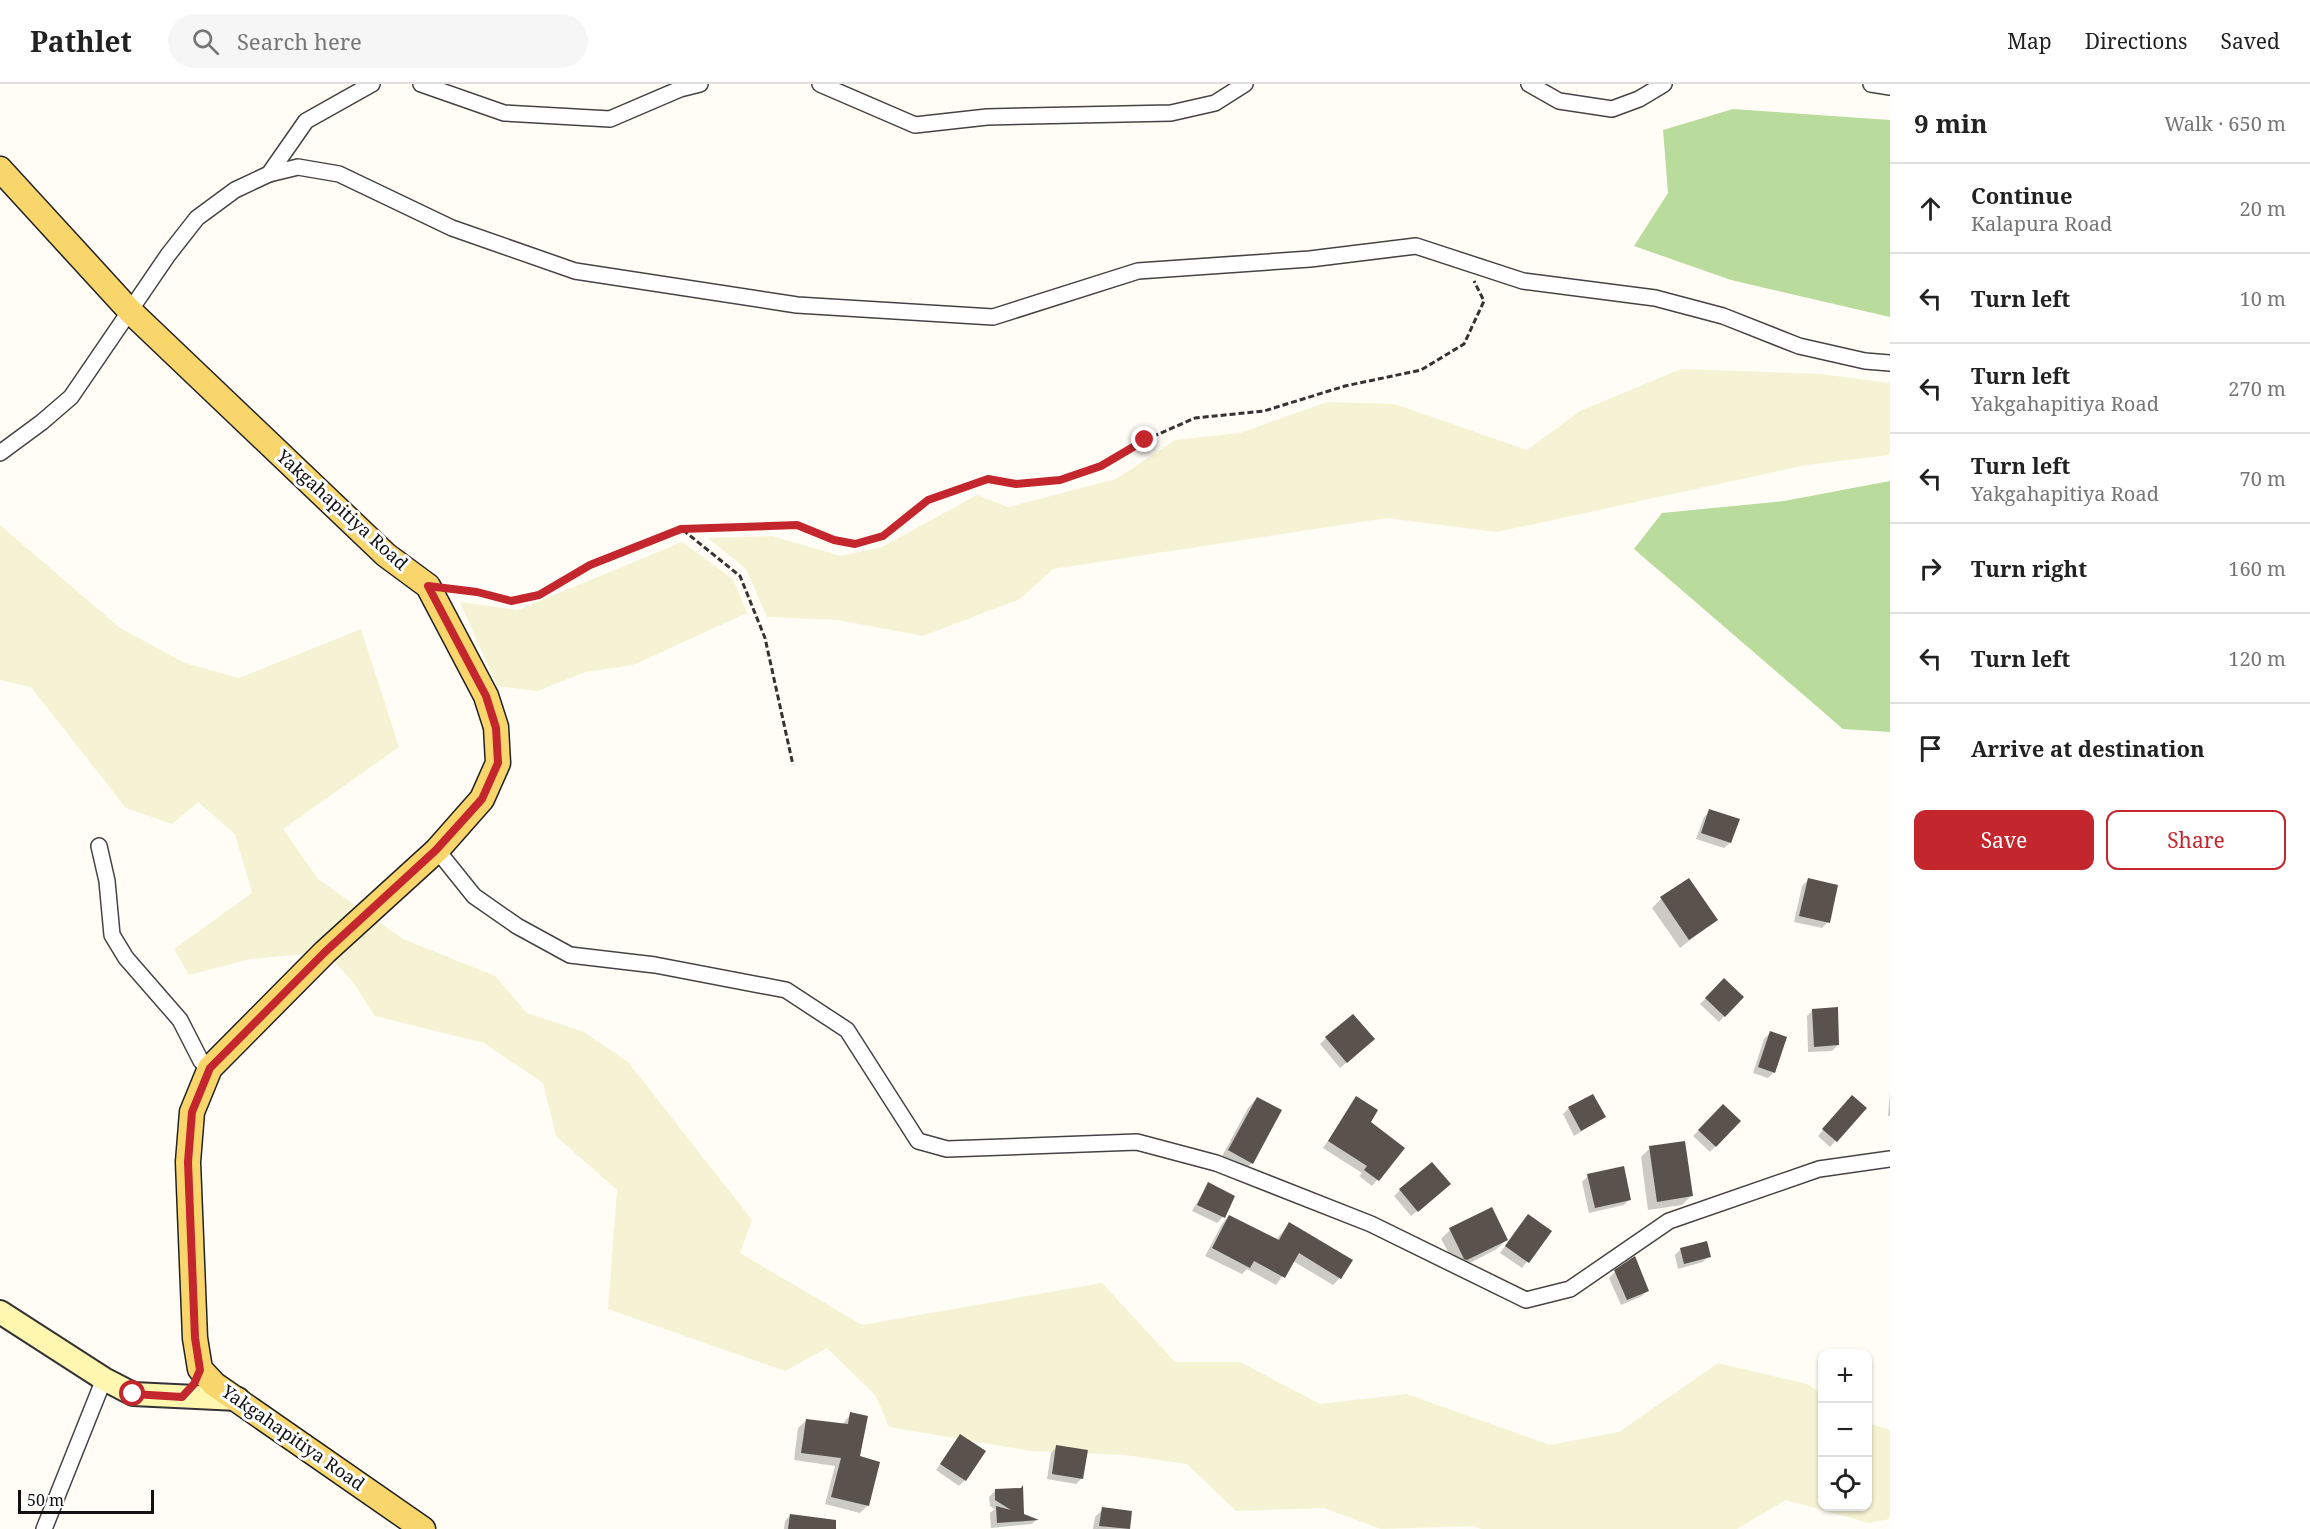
<!DOCTYPE html>
<meta charset="utf-8">
<style>
:root{--surface:#fff;--page:#f6f6f6;--text:#222;--muted:#767676;--line:#e0e0e0;--accent:#c4262e}
body{margin:0;font-family:"Noto Serif",serif;background:var(--page);color:var(--text)}
.controls{position:absolute;right:18px;bottom:18px;display:grid;overflow:hidden;border-radius:12px;box-shadow:0 2px 4px #0004}
.controls button{width:54px;height:54px;display:grid;place-items:center;padding:0;border:0;border-bottom:2px solid var(--line);background:var(--surface);color:var(--text);font:30px sans-serif}
.scale{position:absolute;left:18px;bottom:15px;width:136px;box-sizing:border-box;padding-left:6px;border:3px solid #111;border-top:0;font-size:16px;line-height:21px;white-space:nowrap;color:#111;-webkit-text-stroke:4px #fff;paint-order:stroke}
.stop{position:absolute;width:18px;height:18px;margin:-14px;border:4px solid #c4262e;border-radius:50%;background:#fff}
.stop.end{background:#c4262e;border-color:#fff;box-shadow:0 2px 6px #0008}
.list{margin:0;padding:0;list-style:none}
h2{display:flex;justify-content:space-between;align-items:center;height:78px;margin:0;padding:0 24px;font-size:26px}
h2 small{font-size:20px;font-weight:400;color:var(--muted)}
.list li{display:grid;grid-template-columns:39px 1fr auto;gap:18px;align-items:center;box-sizing:border-box;height:90px;padding:0 24px;border-top:2px solid var(--line)}
.list b{display:block;font-size:22px;white-space:nowrap}
.list p{margin:0;font-size:20px;white-space:nowrap;color:var(--muted)}
.list em{font-size:20px;font-style:normal;color:var(--muted)}
.actions{display:flex;gap:12px;padding:18px 24px}
.actions a{flex:1;padding:14px 0;border:2px solid var(--accent);border-radius:12px;text-align:center;font-size:21px;color:var(--accent)}
.actions .main{background:var(--accent);color:#fff}
.icon{flex:none;width:33px;height:33px;fill:none;stroke:currentColor;stroke-width:2;stroke-linecap:round;stroke-linejoin:round}
.map{position:relative;flex:none;width:1890px;height:1445px;overflow:hidden}
header{display:flex;align-items:center;gap:36px;box-sizing:border-box;height:84px;padding:0 30px;background:var(--surface);border-bottom:2px solid var(--line)}
header strong{font-size:28px}
nav{display:flex;gap:33px;margin-inline-start:auto;font-size:21px}
.search{width:420px;height:54px;background:var(--page);display:flex;align-items:center;gap:15px;box-sizing:border-box;padding:0 21px;border-radius:33px;color:var(--muted);font-size:22px}
main{display:flex}
aside{flex:1;background:var(--surface)}
.map>svg:first-child{display:block}
</style>
<header>
<strong>Pathlet</strong>
<div class="search"><svg class="icon" aria-label="search" viewBox="0 0 24 24"><circle cx="10" cy="10" r="6"/><path d="M15 15l6 6"/></svg>Search here</div>
<nav><a>Map</a><a>Directions</a><a>Saved</a></nav>
</header>
<main>
<div class="map">
<svg width="1890" height="1445" viewBox="0 0 1890 1445">
<rect width="100%" height="100%" fill="#fffdf5"/>
<!-- farmland -->
<g fill="#f6f3d4">
<polygon points="1681,285 1821,290 1890,299 1890,371 1806,381 1497,448 1387,434 1053,485 1020,515 923,552 838,536 767,533 746,485 708,454 772,452 841,472 882,463 977,411 1008,423 1116,395 1175,356 1240,349 1327,318 1395,320 1527,366 1580,327"/>
<polygon points="0,441 120,544 185,579 239,594 361,545 399,663 283,745 318,795 403,855 495,892 527,929 584,948 628,978 752,1136 740,1169 862,1241 1102,1199 1175,1278 1240,1278 1320,1320 1407,1310 1550,1361 1619,1348 1718,1279 1807,1300 1822,1310 1822,1422 1868,1422 1868,1339 1890,1346 1890,1435 1869,1439 1786,1416 1737,1445 1481,1445 1474,1442 1381,1445 1324,1424 1236,1427 1187,1380 1125,1371 1031,1367 889,1343 876,1312 827,1264 785,1287 608,1225 617,1106 556,1052 543,999 484,959 375,932 352,897 325,868 250,875 189,891 174,865 252,809 235,750 198,718 172,740 126,724 31,603 0,596"/>
<polygon points="682,458 733,495 747,529 633,581 586,588 537,607 497,602 460,518 518,526"/>
</g>
<!-- forest -->
<g fill="#b9dc9c">
<polygon points="1733,25 1890,36 1890,233 1731,196 1634,162 1668,109 1663,46"/>
<polygon points="1890,397 1890,648 1843,645 1634,465 1662,429 1784,417"/>
</g>
<!-- shadow -->
<g fill="#0003">
<polygon points="1710,727 1730,759 1724,764 1696,755 1704,733"/>
<polygon points="1808,796 1828,838 1822,844 1794,838 1802,802"/>
<polygon points="1661,815 1716,836 1680,864 1652,824"/>
<polygon points="1724,896 1742,913 1719,938 1700,920"/>
<polygon points="1813,926 1838,961 1832,967 1808,968 1807,932"/>
<polygon points="1770,949 1774,988 1768,994 1753,989 1764,955"/>
<polygon points="1326,954 1367,961 1340,984 1320,960"/>
<polygon points="1890,1009 1890,1032 1888,1032"/>
<polygon points="1257,1014 1252,1079 1242,1088 1220,1076 1248,1024"/>
<polygon points="1357,1014 1369,1038 1403,1064 1372,1102 1359,1092 1362,1089 1323,1064"/>
<polygon points="1847,1019 1865,1024 1830,1063 1818,1052"/>
<polygon points="1723,1022 1739,1037 1710,1068 1693,1052"/>
<polygon points="1569,1024 1604,1033 1574,1052 1563,1030"/>
<polygon points="1650,1064 1691,1112 1682,1121 1648,1126 1641,1073"/>
<polygon points="1588,1092 1630,1115 1624,1121 1589,1129 1582,1098"/>
<polygon points="1208,1100 1223,1133 1217,1139 1192,1127"/>
<polygon points="1400,1106 1443,1106 1411,1132 1394,1112"/>
<polygon points="1229,1132 1276,1156 1289,1140 1340,1194 1333,1201 1293,1177 1276,1201 1247,1185 1242,1190 1205,1172 1222,1140"/>
<polygon points="1522,1138 1550,1148 1522,1184 1500,1169"/>
<polygon points="1450,1146 1506,1156 1497,1165 1458,1185 1441,1155"/>
<polygon points="1681,1165 1709,1172 1703,1178 1678,1185 1675,1171"/>
<polygon points="1615,1188 1648,1206 1642,1212 1621,1221 1609,1194"/>
<polygon points="851,1330 868,1421 860,1429 825,1420 835,1382 794,1376 798,1344 806,1337 842,1341"/>
<polygon points="960,1352 965,1396 959,1402 936,1386"/>
<polygon points="1057,1363 1082,1394 1076,1400 1047,1395 1051,1369"/>
<polygon points="995,1407 1023,1431 1036,1436 1032,1440 991,1444 990,1429 995,1425 990,1422 989,1413"/>
<polygon points="1103,1425 1131,1429 1128,1445 1093,1445 1095,1433"/>
<polygon points="790,1431 813,1442 838,1445 784,1445 785,1437"/>
</g>
<!-- building -->
<g fill="#5a524d">
<polygon points="1709,725 1740,735 1731,759 1701,749"/>
<polygon points="1689,794 1718,836 1689,856 1660,813"/>
<polygon points="1808,794 1838,801 1830,839 1799,832"/>
<polygon points="1724,894 1744,913 1725,933 1705,914"/>
<polygon points="1838,923 1839,961 1814,963 1812,925"/>
<polygon points="1353,930 1375,955 1347,979 1325,953"/>
<polygon points="1770,947 1787,953 1775,989 1758,983"/>
<polygon points="1593,1010 1606,1033 1581,1047 1568,1023"/>
<polygon points="1852,1011 1867,1024 1837,1058 1822,1045"/>
<polygon points="1356,1012 1378,1026 1371,1038 1405,1064 1379,1097 1364,1086 1367,1082 1328,1057"/>
<polygon points="1257,1013 1282,1026 1253,1080 1228,1066"/>
<polygon points="1723,1020 1741,1037 1716,1063 1698,1046"/>
<polygon points="1685,1057 1693,1112 1657,1118 1649,1062"/>
<polygon points="1432,1078 1451,1100 1418,1128 1399,1105"/>
<polygon points="1624,1082 1631,1116 1595,1124 1587,1090"/>
<polygon points="1208,1098 1235,1112 1225,1134 1197,1121"/>
<polygon points="1492,1123 1508,1156 1467,1176 1464,1175 1449,1144"/>
<polygon points="1528,1130 1552,1147 1529,1179 1505,1162"/>
<polygon points="1229,1131 1279,1156 1289,1138 1353,1176 1341,1195 1299,1169 1285,1194 1254,1177 1250,1184 1212,1164"/>
<polygon points="1707,1157 1711,1173 1684,1180 1680,1164"/>
<polygon points="1635,1172 1649,1207 1627,1216 1614,1186"/>
<polygon points="850,1328 868,1332 860,1372 880,1378 869,1422 831,1413 841,1374 801,1369 806,1335 848,1340"/>
<polygon points="960,1350 986,1367 966,1397 940,1380"/>
<polygon points="1056,1361 1088,1366 1083,1395 1052,1390"/>
<polygon points="1023,1401 1024,1430 1039,1436 997,1439 996,1422 1011,1426 995,1416 995,1405 1021,1404"/>
<polygon points="1102,1423 1132,1427 1130,1445 1099,1442"/>
<polygon points="790,1430 836,1436 836,1445 788,1445"/>
</g>
<g fill="none" stroke-linecap="round" stroke-linejoin="round">
<!-- street casing -->
<g stroke="#444" stroke-width="18">
<g id="street">
<polyline points="421,0 504,29 610,35 680,5 700,0"/>
<polyline points="820,0 915,41 987,33 1171,29 1215,19 1245,0"/>
<polyline points="1529,0 1559,17 1612,25 1639,15 1664,0"/>
<polyline points="1871,0 1890,3"/>
<polyline points="269,90 298,83 339,90 452,144 575,187 797,221 993,233 1138,187 1310,175 1416,162 1523,197 1655,214 1723,232 1799,262 1865,277 1890,279"/>
<polyline points="0,369 42,338 71,313 168,171 197,134 235,106 269,90 306,37 372,0"/>
<polyline points="99,762 107,797 112,851 126,874 180,936 201,977 210,984"/>
<polyline points="437,766 474,812 517,842 570,871 655,881 786,906 847,946 918,1057 947,1065 1137,1058 1216,1079 1371,1140 1526,1216 1570,1205 1669,1137 1819,1085 1890,1075"/>
<polyline points="44,1445 104,1295"/>
</g>
</g>
<!-- secondary casing -->
<g stroke="#333" stroke-width="26">
<polyline id="secondary" points="0,1228 104,1295 133,1310 238,1315"/>
</g>
<!-- primary casing -->
<g stroke="#222" stroke-width="27">
<polyline id="primary" points="0,85 130,227 386,471 428,502 486,612 496,643 498,679 482,715 437,766 325,868 210,984 192,1028 188,1078 195,1254 200,1285 214,1300 423,1445"/>
</g>
<!-- path -->
<g stroke="#333" stroke-width="3" stroke-dasharray="6 3" stroke-linecap="butt">
<polyline points="683,446 740,492 765,554 793,681"/>
<polyline points="454,505 511,517 539,511 590,481 681,445 797,441 834,456 855,460 883,452 928,416 988,395 1016,400 1060,396 1101,382 1145,356 1195,334 1264,327 1345,302 1421,286 1464,260 1484,217 1474,197"/>
</g>
<!-- street -->
<use href="#street" stroke="#fff" stroke-width="15"/>
<!-- secondary -->
<use href="#secondary" stroke="#fff6b0" stroke-width="22"/>
<!-- primary -->
<use href="#primary" stroke="#f9d66b" stroke-width="24"/>
</g>
<g fill="none" stroke-linecap="round" stroke-linejoin="round">
<!-- route -->
<polyline stroke="#c4262e" stroke-width="8" points="133,1310 182,1313 194,1300 200,1286 195,1254 188,1078 192,1028 210,984 325,868 436,766 482,715 498,679 496,644 486,612 428,502 477,508 511,517 539,511 590,481 681,445 797,441 834,456 855,460 883,452 928,416 988,395 1016,400 1060,396 1101,382 1145,356"/>
</g>
<g text-anchor="middle" stroke-width="6" stroke-linejoin="round" paint-order="stroke">
<!-- street labels -->
<g font-size="18" fill="#111" stroke="#fff">
<text transform="translate(342 426) rotate(42)" y="6">Yakgahapitiya Road</text>
<text transform="translate(293 1354) rotate(35)" y="6">Yakgahapitiya Road</text>
</g>
</g>
</svg>
<div class="controls">
<button>+</button>
<button>−</button>
<button><svg class="icon" aria-label="locate" viewBox="0 0 24 24"><circle cx="12" cy="12" r="6"/><path d="M12 2v4M12 18v4M2 12h4M18 12h4"/></svg></button>
</div>
<div class="scale">50 m</div>
<div class="stop" style="left:133px;top:1310px"></div>
<div class="stop end" style="left:1145px;top:356px"></div>
</div>
<aside>
<h2>9 min<small>Walk · 650 m</small></h2>
<ul class="list">
<li><svg class="icon" aria-label="ahead" viewBox="0 0 24 24"><path d="M12 20V5M6 11l6-6 6 6"/></svg><div><b>Continue</b><p>Kalapura Road</p></div><em>20 m</em></li>
<li><svg class="icon" aria-label="left" viewBox="0 0 24 24"><path d="M17 20v-9H6M10 6l-5 5 5 5"/></svg><div><b>Turn left</b></div><em>10 m</em></li>
<li><svg class="icon" aria-label="left" viewBox="0 0 24 24"><path d="M17 20v-9H6M10 6l-5 5 5 5"/></svg><div><b>Turn left</b><p>Yakgahapitiya Road</p></div><em>270 m</em></li>
<li><svg class="icon" aria-label="left" viewBox="0 0 24 24"><path d="M17 20v-9H6M10 6l-5 5 5 5"/></svg><div><b>Turn left</b><p>Yakgahapitiya Road</p></div><em>70 m</em></li>
<li><svg class="icon" aria-label="right" viewBox="0 0 24 24"><path d="M7 20v-9h11M14 6l5 5-5 5"/></svg><div><b>Turn right</b></div><em>160 m</em></li>
<li><svg class="icon" aria-label="left" viewBox="0 0 24 24"><path d="M17 20v-9H6M10 6l-5 5 5 5"/></svg><div><b>Turn left</b></div><em>120 m</em></li>
<li><svg class="icon" aria-label="arrive" viewBox="0 0 24 24"><path d="M6 21V4h12l-3 4 3 4H6"/></svg><div><b>Arrive at destination</b></div></li>
</ul>
<div class="actions"><a class="main">Save</a><a>Share</a></div>
</aside>
</main>
